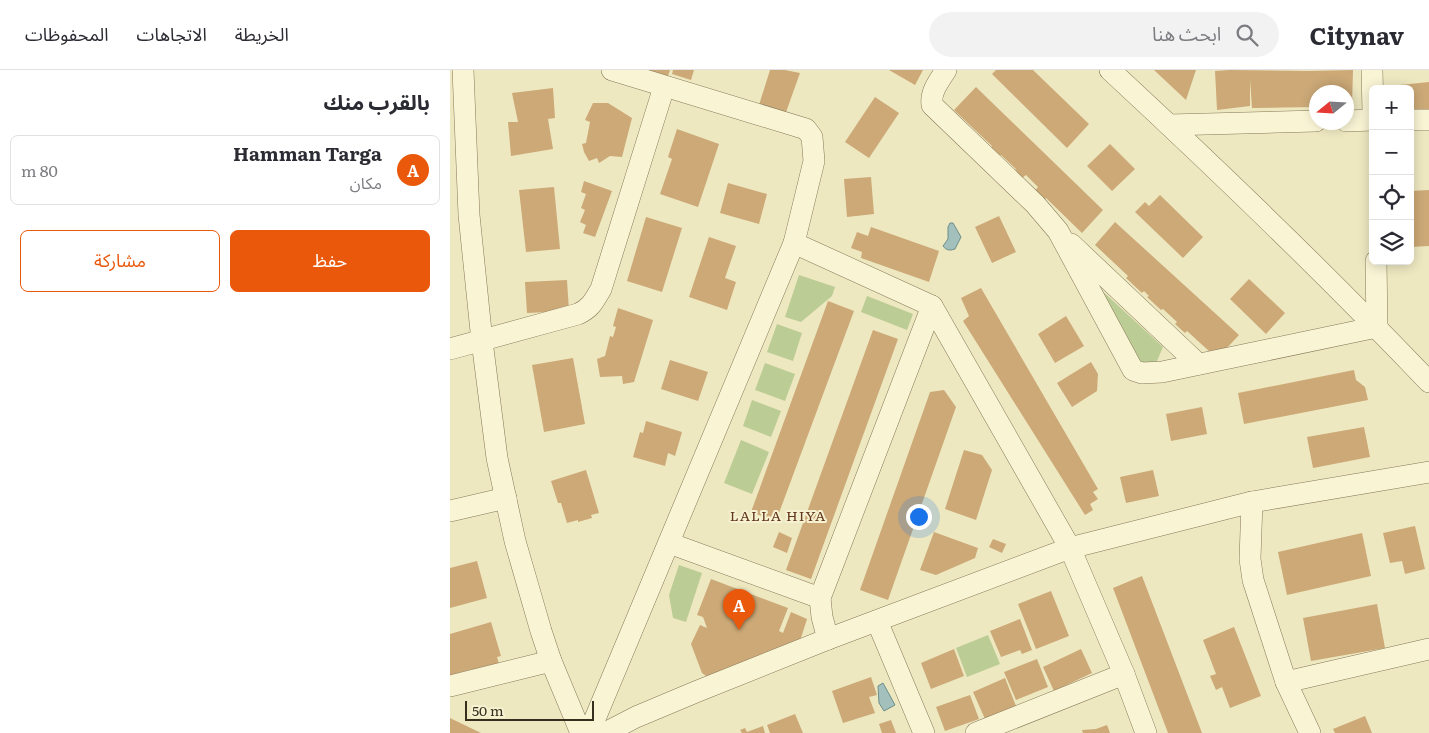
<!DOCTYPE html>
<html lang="ar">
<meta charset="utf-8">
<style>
:root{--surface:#fff;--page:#f2f2f3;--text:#2b2b33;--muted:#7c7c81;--line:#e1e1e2;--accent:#ea580c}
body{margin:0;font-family:Literata,"Noto Sans Arabic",serif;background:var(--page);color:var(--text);direction:rtl}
.controls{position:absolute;right:15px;top:15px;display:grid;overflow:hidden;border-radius:8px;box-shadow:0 2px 12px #0003}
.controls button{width:45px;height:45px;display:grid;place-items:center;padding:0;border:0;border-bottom:1px solid var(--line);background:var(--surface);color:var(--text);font:25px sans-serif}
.compass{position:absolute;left:859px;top:15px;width:45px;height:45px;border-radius:50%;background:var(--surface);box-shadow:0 2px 12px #0003;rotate:252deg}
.scale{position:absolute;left:15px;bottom:12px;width:129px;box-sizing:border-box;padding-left:5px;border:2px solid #372e1d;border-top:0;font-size:14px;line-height:18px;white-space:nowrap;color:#372e1d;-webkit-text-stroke:4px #f5f1d1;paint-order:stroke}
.you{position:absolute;left:468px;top:446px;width:18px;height:18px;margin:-12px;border:4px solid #fff;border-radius:50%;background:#1a73e8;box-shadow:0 0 0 8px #1a73e833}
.badge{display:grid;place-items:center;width:32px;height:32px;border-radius:50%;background:var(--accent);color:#fff;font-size:16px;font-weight:700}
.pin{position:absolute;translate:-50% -41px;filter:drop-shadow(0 1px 2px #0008)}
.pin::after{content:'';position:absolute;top:26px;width:18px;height:15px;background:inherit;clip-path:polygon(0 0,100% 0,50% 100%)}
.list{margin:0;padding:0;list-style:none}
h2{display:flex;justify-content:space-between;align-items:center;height:65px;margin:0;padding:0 20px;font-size:21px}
h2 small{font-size:16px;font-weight:400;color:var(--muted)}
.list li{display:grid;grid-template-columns:32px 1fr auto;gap:15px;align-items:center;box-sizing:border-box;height:70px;margin:0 10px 10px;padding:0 10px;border:1px solid var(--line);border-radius:8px}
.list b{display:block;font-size:19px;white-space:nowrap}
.list p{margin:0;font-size:16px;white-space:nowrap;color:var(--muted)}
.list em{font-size:16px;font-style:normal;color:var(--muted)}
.actions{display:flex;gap:10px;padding:15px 20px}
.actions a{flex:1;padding:11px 0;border:1px solid var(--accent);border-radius:8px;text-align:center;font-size:18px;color:var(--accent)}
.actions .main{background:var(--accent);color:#fff}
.icon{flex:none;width:28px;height:28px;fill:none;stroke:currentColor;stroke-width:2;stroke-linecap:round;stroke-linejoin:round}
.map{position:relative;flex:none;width:979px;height:663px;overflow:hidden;direction:ltr}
header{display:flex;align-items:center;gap:30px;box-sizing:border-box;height:70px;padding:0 25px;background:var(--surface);border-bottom:1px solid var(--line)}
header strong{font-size:24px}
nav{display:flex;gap:28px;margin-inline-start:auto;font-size:18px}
.search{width:350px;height:45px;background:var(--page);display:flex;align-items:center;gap:12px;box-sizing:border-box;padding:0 18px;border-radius:28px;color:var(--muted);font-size:19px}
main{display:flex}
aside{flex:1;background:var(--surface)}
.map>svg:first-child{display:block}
</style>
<header>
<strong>Citynav</strong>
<div class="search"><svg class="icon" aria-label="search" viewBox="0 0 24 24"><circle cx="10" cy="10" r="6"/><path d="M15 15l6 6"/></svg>ابحث هنا</div>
<nav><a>الخريطة</a><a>الاتجاهات</a><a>المحفوظات</a></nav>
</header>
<main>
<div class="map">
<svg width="979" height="663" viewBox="0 0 979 663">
<rect width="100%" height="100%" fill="#eee8c1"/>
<!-- green -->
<g fill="#bccc95">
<polygon points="634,204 713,277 704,298 685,297"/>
<polygon points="349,205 385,217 382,226 351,252 335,247"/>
<polygon points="417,226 463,244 457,260 411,242"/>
<polygon points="327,254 352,263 343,291 317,282"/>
<polygon points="315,293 345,304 335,331 305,320"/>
<polygon points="302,330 331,341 321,367 293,356"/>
<polygon points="291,370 319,382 302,424 274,413"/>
<polygon points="229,495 252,503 236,552 223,548 219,525"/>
<polygon points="538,565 550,594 517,607 506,578"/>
</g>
<!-- water -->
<g fill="#a4c0bd" stroke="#6b8e8b">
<path d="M500,153H503L511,167L505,179C499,181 496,180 493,176L498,169V157Z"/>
<polygon points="433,613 445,635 434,641 429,633 428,616"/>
</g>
<!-- building -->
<g fill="#cca977">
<polygon points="190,0 220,0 217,9"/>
<polygon points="223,0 244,0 241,10 222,4"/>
<polygon points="320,0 335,0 350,3 335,45 309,35"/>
<polygon points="439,0 473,0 465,15"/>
<polygon points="546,0 583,0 639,54 617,78 542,4"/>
<polygon points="704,0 746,0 736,30"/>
<polygon points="780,0 858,1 903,0 902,35 896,35 896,22 866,22 866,37 802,38 800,9 800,36 767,40 765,1"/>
<polygon points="979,12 979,43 960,44 960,19 950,19 950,15"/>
<polygon points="526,17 653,140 632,163 596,128 594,130 585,121 588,117 576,105 572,108 564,101 566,99 551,85 549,87 540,78 542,76 504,40"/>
<polygon points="103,18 105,48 98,49 103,79 61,86 58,52 68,52 62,23"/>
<polygon points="425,27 449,43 419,88 395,72"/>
<polygon points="143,33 158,33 182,48 172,87 160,86 149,93 147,88 139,91 134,82 132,74 136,73 140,52 135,50"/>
<polygon points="227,59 269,74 248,137 210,124 222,89 218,87"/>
<polygon points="660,74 685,99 662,121 637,96"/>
<polygon points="421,107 424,144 397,147 394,109"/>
<polygon points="134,111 162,121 145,167 133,163 136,155 130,152 135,140 131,138 136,124 131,122"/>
<polygon points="278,113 317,124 309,154 270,143"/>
<polygon points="104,117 110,179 76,182 69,120"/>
<polygon points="979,120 979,176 960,177 960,121"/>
<polygon points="710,125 753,167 733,188 685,142 695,132 699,136"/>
<polygon points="549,146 566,182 542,193 525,157"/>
<polygon points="196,147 232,158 212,222 177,211"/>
<polygon points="665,152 789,265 775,280 759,281 737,261 735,263 725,254 727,252 713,239 711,240 697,227 699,226 694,221 692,223 676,208 678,206 645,175"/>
<polygon points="421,157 489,181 479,212 411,188 412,182 401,178 407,162 418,166"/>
<polygon points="259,167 286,176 275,208 286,212 277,240 239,227"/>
<polygon points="799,209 835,243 816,264 780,229"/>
<polygon points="117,210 119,241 77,243 75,212"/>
<polygon points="531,218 648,419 643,422 648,429 640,434 643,440 635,445 513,251 519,246 511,228"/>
<polygon points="378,231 404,241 326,451 301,442"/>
<polygon points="168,238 203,250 184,312 173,314 172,306 150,307 147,289 155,286 160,266 163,267 166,257 163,256"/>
<polygon points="616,246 634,276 605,293 588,264"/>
<polygon points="423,260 448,269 361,509 336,500"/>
<polygon points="123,288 135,354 94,362 82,295"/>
<polygon points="220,290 258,302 248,331 211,319"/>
<polygon points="641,292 648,304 647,321 622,337 607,313"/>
<polygon points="904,300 906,310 915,317 918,330 794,354 788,323"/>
<polygon points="494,320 506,337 438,530 410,520 480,322"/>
<polygon points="752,337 757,364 721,371 716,344"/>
<polygon points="196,351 232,362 225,386 218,383 215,396 183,387 190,362 193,363"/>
<polygon points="914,357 920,387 863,398 857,367"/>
<polygon points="514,380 532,385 542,400 526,450 495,439"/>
<polygon points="136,400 149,443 141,445 142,448 128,452 128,450 117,453 111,433 108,433 101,411"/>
<polygon points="703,400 709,426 676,433 670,407"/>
<polygon points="965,456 975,499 955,504 952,491 940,493 933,463"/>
<polygon points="329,462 342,468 337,483 323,477"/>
<polygon points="484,462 528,478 525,488 486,505 470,500"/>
<polygon points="912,463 921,506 837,525 828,482"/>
<polygon points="543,469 556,474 552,483 539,477"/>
<polygon points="27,491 37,528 0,538 0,498"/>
<polygon points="692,506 752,663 718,663 663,518"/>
<polygon points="261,509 338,538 329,561 333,563 341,542 357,549 350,571 259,608 252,603 241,574 250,555 257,558 253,547 247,545"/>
<polygon points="601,521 619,566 586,579 568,534"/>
<polygon points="927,534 935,578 861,591 853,548"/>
<polygon points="570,549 582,580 572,584 570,580 551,587 540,561"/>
<polygon points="41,552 51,586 47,587 50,597 25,604 23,599 8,603 0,609 0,564"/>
<polygon points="784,557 811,626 780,638 772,617 766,620 760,606 766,604 753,570"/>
<polygon points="504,579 514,606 481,619 471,593"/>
<polygon points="631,579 642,603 604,621 593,597"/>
<polygon points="587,589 598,617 566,630 554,602"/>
<polygon points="421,607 427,625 419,627 425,643 393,653 382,621"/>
<polygon points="555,608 566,636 535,649 523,622"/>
<polygon points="520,625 529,649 495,661 486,637"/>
<polygon points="345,644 353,663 320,663 317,655"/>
<polygon points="915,646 922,663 885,663 883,659"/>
<polygon points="0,648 31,663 0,663"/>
<polygon points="441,650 446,663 432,663 429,654"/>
<polygon points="657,655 660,663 633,663 632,660 646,659"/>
<polygon points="313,656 315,663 292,663 290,660 295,658 297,662"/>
</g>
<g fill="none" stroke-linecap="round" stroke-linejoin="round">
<!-- street casing -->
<g stroke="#877959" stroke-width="22">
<g id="street">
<polyline points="13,0 19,145 32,271 47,388 65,471 91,561 101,591 131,663"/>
<path d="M496,0C489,11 480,22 482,35L585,134L608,161L683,300L692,303L712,302L927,257L926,191"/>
<path d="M660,0C769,101 876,204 979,312"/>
<polyline points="922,0 923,43"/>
<polyline points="960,50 979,50"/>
<polyline points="896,51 923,50"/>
<polyline points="719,55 866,51"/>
<polyline points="344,173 482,236 620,478 674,604 696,663"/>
<polyline points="621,174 748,294"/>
<path d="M0,279L128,244C141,238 144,231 151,219L214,17"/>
<polyline points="802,432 800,489 803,510 836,612 860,663"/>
<polyline points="0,441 56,428"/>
<polyline points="219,473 370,528"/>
<polyline points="427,551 474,663"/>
<polyline points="378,569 372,547 370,528 482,236"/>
<polyline points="836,612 979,579"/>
<polyline points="0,616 101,591"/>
<polyline points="139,663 344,173 364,91 362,67 356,59 162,0"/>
<polyline points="155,663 186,647 248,621 378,569 620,478 802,432 979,402"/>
<polyline points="526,663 674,604"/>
</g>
</g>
<!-- street -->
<use href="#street" stroke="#f9f4d4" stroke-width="21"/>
</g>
<g text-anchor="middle" stroke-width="4" stroke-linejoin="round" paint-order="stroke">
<!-- neighbourhood labels -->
<g font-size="14" letter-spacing="1" fill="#64371c" stroke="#f5f1d1">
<text x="328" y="451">LALLA HIYA</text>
</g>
</g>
</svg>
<div class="controls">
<button>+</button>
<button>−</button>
<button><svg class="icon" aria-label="locate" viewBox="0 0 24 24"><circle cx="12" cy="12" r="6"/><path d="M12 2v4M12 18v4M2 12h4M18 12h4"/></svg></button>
<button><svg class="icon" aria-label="layers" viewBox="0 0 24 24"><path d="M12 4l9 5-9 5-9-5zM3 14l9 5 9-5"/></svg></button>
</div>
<svg class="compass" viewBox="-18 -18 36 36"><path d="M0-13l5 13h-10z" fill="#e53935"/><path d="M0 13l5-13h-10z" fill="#7c7c81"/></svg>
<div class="scale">50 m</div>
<div class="you"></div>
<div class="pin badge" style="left:289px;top:560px">A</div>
</div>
<aside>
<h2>بالقرب منك<small></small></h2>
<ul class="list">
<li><span class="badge">A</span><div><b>Hamman Targa</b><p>مكان</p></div><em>80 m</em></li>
</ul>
<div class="actions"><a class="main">حفظ</a><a>مشاركة</a></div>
</aside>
</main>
